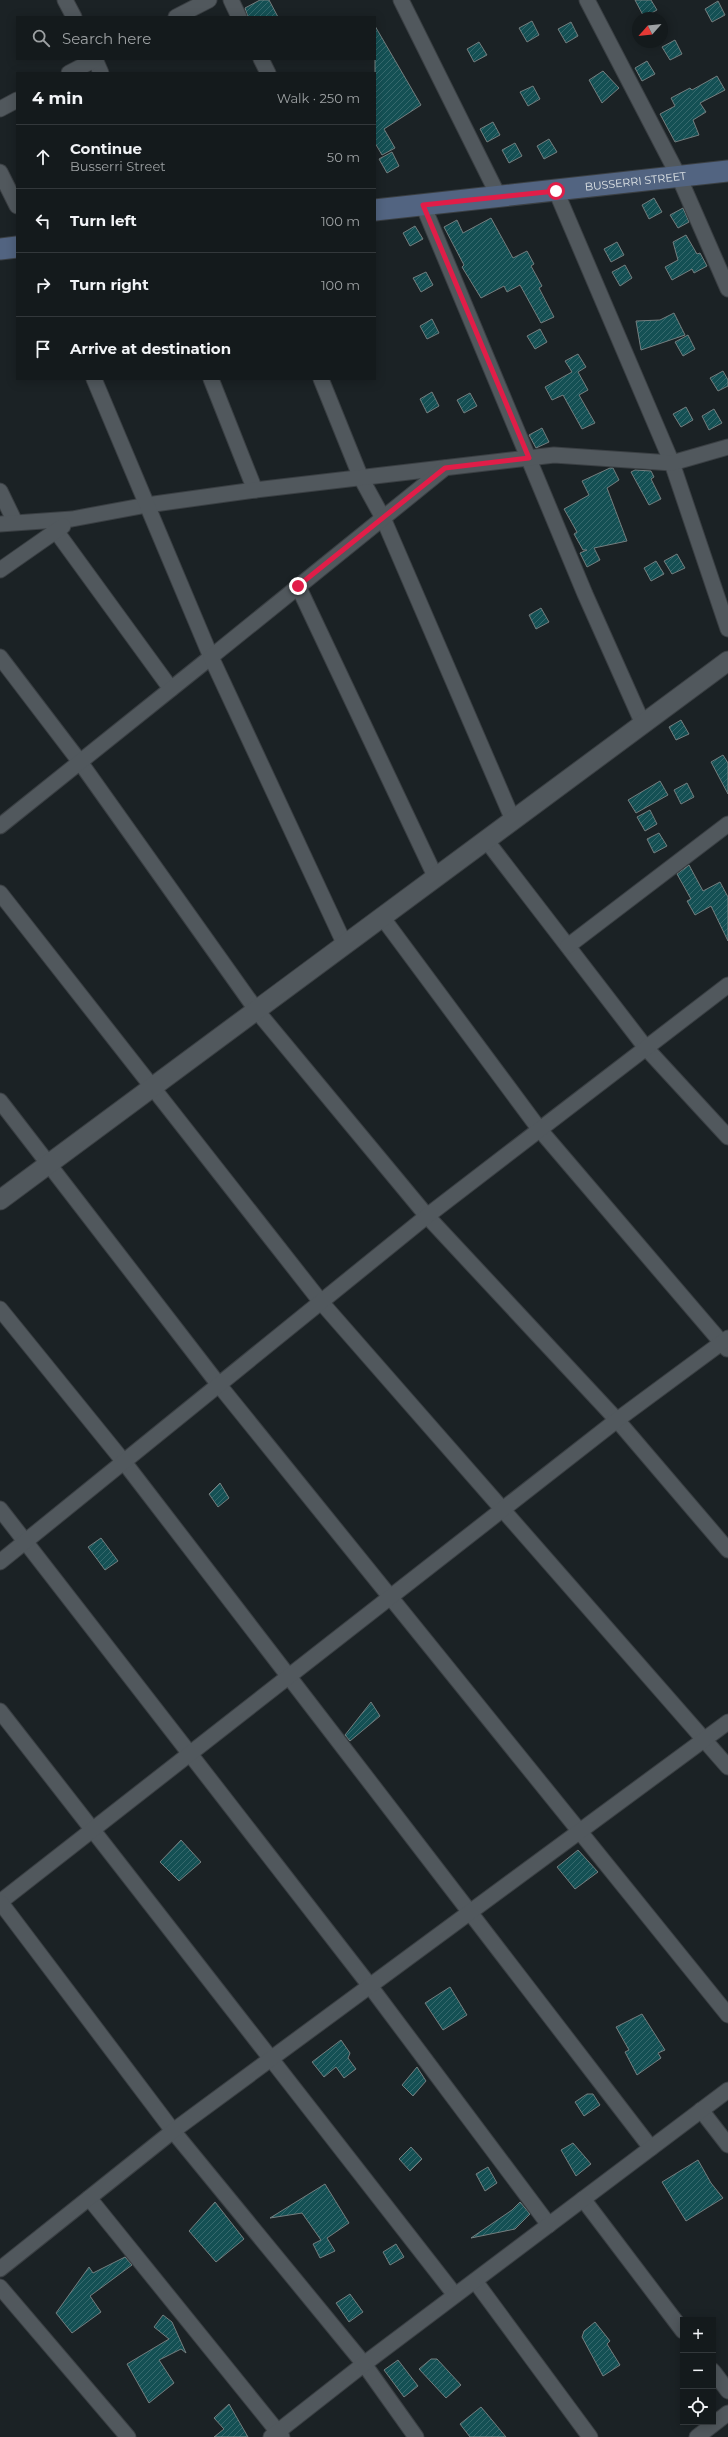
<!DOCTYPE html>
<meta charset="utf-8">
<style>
:root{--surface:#141a1c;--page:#1d2325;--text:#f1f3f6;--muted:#9da1a3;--line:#33383b}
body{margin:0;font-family:Montserrat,sans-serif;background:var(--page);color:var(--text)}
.controls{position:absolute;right:12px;bottom:12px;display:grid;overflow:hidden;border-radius:0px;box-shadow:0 2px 10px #0003}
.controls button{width:36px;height:36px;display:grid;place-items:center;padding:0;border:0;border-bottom:1px solid var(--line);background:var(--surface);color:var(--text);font:20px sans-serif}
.compass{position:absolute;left:632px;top:12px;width:36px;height:36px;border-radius:50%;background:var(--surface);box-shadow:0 2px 10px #0003;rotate:243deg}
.stop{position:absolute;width:12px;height:12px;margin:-9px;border:3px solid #e11d48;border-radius:50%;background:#fff}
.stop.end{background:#e11d48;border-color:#fff;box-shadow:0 1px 4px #0008}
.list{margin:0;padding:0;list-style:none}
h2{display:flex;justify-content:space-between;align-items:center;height:52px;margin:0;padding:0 16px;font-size:17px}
h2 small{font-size:13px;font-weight:400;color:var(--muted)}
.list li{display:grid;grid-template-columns:26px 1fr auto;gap:12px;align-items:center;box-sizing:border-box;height:64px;padding:0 16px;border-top:1px solid var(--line)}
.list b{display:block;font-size:15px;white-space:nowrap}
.list p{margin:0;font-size:13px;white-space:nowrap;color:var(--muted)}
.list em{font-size:13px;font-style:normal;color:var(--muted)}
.icon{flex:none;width:22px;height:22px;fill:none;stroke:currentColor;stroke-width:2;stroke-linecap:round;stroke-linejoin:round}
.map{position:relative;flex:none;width:728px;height:2437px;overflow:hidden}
.search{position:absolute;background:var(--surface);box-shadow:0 2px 10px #0003;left:16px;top:16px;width:360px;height:44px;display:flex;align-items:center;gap:10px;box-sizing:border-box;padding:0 14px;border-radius:0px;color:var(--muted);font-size:15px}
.panel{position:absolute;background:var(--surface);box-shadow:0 2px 10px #0003;left:16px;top:72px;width:360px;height:308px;border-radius:0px}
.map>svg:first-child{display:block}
</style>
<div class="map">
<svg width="728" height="2437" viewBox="0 0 728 2437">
<defs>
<pattern id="building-hatch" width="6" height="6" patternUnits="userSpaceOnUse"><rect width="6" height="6" fill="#145054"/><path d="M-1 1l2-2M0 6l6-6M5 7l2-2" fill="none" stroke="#36696d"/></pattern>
</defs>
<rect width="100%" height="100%" fill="#1b2225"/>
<!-- building -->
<g fill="url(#building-hatch)" stroke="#747e7f">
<polygon points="260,0 269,0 278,17 248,17 245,8"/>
<polygon points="635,0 651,0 657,10 644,17"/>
<polygon points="718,1 725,15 712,22 705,9"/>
<polygon points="532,21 539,35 527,42 519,28"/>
<polygon points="571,22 578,36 566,43 558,29"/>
<polygon points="375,26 421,105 384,129 395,148 382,155 375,143"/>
<polygon points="675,40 682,54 670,60 662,47"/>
<polygon points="479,42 487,55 474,62 467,49"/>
<polygon points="647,61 655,74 642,81 635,68"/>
<polygon points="603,71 619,88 602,103 589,80"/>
<polygon points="717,76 725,90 700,103 706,112 693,120 699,135 675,142 660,114 675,106 671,98 690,88 692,90"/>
<polygon points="533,86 540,99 528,106 520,92"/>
<polygon points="493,122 500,135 487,142 480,129"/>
<polygon points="549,139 557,152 544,159 537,146"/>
<polygon points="515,143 522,156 509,163 502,150"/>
<polygon points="392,152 399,166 387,173 379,159"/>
<polygon points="654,198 662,212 649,219 642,205"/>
<polygon points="683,208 689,222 678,228 670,215"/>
<polygon points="491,218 513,258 527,251 534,264 531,266 542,286 539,288 554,317 541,323 520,285 507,292 504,286 481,298 470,280 462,267 464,265 444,227 457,220 463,233"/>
<polygon points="415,226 423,239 410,246 403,233"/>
<polygon points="686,235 697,254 700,253 707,266 694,273 692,269 672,280 665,267 678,260 673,242"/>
<polygon points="617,242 624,255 611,262 604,249"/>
<polygon points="625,265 632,278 620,286 612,272"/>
<polygon points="426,272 433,285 421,292 413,278"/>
<polygon points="674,313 685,335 641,350 636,321 660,320"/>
<polygon points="432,319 439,333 427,339 420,326"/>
<polygon points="540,329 547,342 535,349 527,336"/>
<polygon points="688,335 695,349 683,356 675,342"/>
<polygon points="578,354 586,367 578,372 588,390 579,395 595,423 582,429 563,395 552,400 545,387 572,372 565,361"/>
<polygon points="723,371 728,380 728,386 718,391 710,378"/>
<polygon points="432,392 439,406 427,413 420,399"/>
<polygon points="470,393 477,406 464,413 457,400"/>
<polygon points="686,407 693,420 681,427 673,414"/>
<polygon points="714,409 722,423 709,430 702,416"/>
<polygon points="542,428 549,442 536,448 529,435"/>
<polygon points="610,468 613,468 619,480 607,488 627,541 594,548 600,560 587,567 580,553 587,550 583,550 574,534 577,532 564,509 589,495 582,481"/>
<polygon points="635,470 651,471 654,477 651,479 661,499 649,505 631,472"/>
<polygon points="677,554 685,568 672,574 664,561"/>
<polygon points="656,561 664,574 651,581 644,568"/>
<polygon points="541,608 549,622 536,629 529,615"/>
<polygon points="681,720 689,734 676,740 669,727"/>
<polygon points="723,755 728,763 728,794 711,762"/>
<polygon points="660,781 668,795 636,813 628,800"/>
<polygon points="687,783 694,797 681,804 674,790"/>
<polygon points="650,810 657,824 645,831 637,817"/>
<polygon points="659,833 667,846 654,853 647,839"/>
<polygon points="689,865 703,891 720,882 728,897 728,941 711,906 695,915 687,901 691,899 677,874"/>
<polygon points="220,1483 229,1498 218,1507 209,1494"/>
<polygon points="101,1538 118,1561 105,1570 88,1547"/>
<polygon points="371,1702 380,1716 350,1741 345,1735"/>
<polygon points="181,1840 201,1862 179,1881 160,1862"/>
<polygon points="578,1850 598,1872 575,1889 557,1867"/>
<polygon points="450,1987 467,2015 443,2030 425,2003"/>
<polygon points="642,2014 665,2050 658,2053 661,2058 637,2075 625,2052 629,2050 616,2027"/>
<polygon points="341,2040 350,2053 348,2058 356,2069 344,2078 336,2067 324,2077 312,2062"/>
<polygon points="417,2067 426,2081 413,2096 402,2085"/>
<polygon points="587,2094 593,2094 600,2105 584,2116 575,2102"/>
<polygon points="573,2143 591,2164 576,2176 561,2150"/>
<polygon points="411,2147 422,2159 410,2171 399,2159"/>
<polygon points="698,2160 711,2183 723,2198 686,2221 662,2182"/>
<polygon points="488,2167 497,2183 485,2191 476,2174"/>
<polygon points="325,2184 349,2223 327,2238 335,2251 320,2258 313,2244 321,2240 302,2213 270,2218"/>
<polygon points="215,2202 244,2239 216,2262 189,2231"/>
<polygon points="520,2202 530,2214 515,2229 471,2238 512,2210"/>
<polygon points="396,2244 404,2257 390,2265 383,2252"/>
<polygon points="125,2257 132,2265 90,2296 101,2312 72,2333 56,2313 89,2267 93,2273"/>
<polygon points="350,2294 363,2312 349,2322 336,2303"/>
<polygon points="163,2315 172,2322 186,2353 181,2349 159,2360 174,2383 149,2403 127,2364 169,2339 154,2327"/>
<polygon points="595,2322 610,2341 607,2344 620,2365 603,2376 582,2337 584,2331"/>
<polygon points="431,2359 437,2359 461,2385 446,2398 419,2369"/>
<polygon points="398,2360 418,2386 404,2397 384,2370"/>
<polygon points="229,2404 248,2437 214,2437 224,2429 214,2418"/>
<polygon points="481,2407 487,2414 506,2437 470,2437 460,2424"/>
</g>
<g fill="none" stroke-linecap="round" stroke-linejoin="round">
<!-- minor casing -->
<g stroke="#3a3f43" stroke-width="17">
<g id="minor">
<polyline points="65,0 74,17"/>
<polyline points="231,0 239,17"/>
<polyline points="401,0 499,197"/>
<polyline points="587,0 679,177 728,289"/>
<polyline points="176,17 209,0"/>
<polyline points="95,59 101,73"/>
<polyline points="261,59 268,73"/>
<polyline points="69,73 96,59"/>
<polyline points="0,109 17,100"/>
<polyline points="0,172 17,206"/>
<polyline points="556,191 672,463 728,629"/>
<polyline points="423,205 585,594 643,724"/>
<polyline points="211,379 255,490"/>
<polyline points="321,379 361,478 383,518 513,820"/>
<polyline points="0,491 15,522"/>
<polyline points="0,524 72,519 147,505 255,490 554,455 672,463 728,447"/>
<polyline points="56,531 171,689"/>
<polyline points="0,570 63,526"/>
<polyline points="298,586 436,878"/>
<polyline points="0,657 80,762 257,1011 427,1216 617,1420 728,1550"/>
<polyline points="0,826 211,657 94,379"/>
<polyline points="486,840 646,1048 728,1137"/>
<polyline points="0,893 321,1302 728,1767"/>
<polyline points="382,917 540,1130 727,1349"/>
<polyline points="345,945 211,657 445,468"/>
<polyline points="568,946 728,824"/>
<polyline points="0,1101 219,1385 728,2015"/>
<polyline points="0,1309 124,1462 651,2148"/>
<polyline points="0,1509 370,1986 549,2225"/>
<polyline points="0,1562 427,1216 728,985"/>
<polyline points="0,1711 455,2295"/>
<polyline points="0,1902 617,1420 728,1338"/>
<polyline points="1,1903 173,2131 364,2364 416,2437"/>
<polyline points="701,2110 728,2145"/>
<polyline points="89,2198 282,2437"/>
<polyline points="583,2199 683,2331"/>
<polyline points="0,2269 173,2131 728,1722"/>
<polyline points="475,2281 590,2437"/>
<polyline points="0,2287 128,2437"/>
<polyline points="713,2371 728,2391"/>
<polyline points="271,2437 364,2364 728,2090"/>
<polyline points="697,2437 728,2413"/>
</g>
</g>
<!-- tertiary casing -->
<g stroke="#3a3f43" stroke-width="21">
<polyline id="tertiary" points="0,1200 728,661"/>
</g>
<!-- secondary casing -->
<g stroke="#3a3f43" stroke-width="23">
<g id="secondary">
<path id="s1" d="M375,210L728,171"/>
<polyline points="0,249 17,247"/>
</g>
</g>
<!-- minor -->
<use href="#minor" stroke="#51585d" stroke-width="15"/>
<!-- tertiary -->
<use href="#tertiary" stroke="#51585d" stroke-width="19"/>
<!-- secondary -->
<use href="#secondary" stroke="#526481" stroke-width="21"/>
</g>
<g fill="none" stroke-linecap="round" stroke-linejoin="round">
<!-- route -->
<polyline stroke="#e11d48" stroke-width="5" points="298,586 445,468 529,458 423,205 556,191"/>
</g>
<g text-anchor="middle" stroke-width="3" stroke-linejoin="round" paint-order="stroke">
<!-- street labels -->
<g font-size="11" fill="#e0e5e7" stroke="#080b0c">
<text dy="4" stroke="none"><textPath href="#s1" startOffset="262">BUSSERRI STREET</textPath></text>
</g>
</g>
</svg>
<div class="controls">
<button>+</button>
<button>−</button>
<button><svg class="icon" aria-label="locate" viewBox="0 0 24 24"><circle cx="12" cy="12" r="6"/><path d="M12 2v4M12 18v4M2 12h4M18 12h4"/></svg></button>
</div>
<svg class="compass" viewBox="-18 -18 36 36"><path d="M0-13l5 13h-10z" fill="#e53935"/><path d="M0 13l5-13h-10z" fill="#9da1a3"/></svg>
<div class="stop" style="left:556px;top:191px"></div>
<div class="stop end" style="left:298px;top:586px"></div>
<div class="search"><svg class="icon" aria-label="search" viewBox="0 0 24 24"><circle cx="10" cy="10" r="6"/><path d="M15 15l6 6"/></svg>Search here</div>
<section class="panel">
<h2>4 min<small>Walk · 250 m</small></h2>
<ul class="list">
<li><svg class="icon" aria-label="ahead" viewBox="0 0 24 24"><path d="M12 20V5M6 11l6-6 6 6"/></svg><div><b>Continue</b><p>Busserri Street</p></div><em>50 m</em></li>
<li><svg class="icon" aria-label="left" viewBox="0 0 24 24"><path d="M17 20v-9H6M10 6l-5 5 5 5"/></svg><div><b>Turn left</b></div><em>100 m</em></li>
<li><svg class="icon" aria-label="right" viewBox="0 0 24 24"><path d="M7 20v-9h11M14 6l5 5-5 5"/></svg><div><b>Turn right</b></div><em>100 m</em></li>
<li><svg class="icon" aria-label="arrive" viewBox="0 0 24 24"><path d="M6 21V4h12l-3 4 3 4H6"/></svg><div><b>Arrive at destination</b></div></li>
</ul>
</section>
</div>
